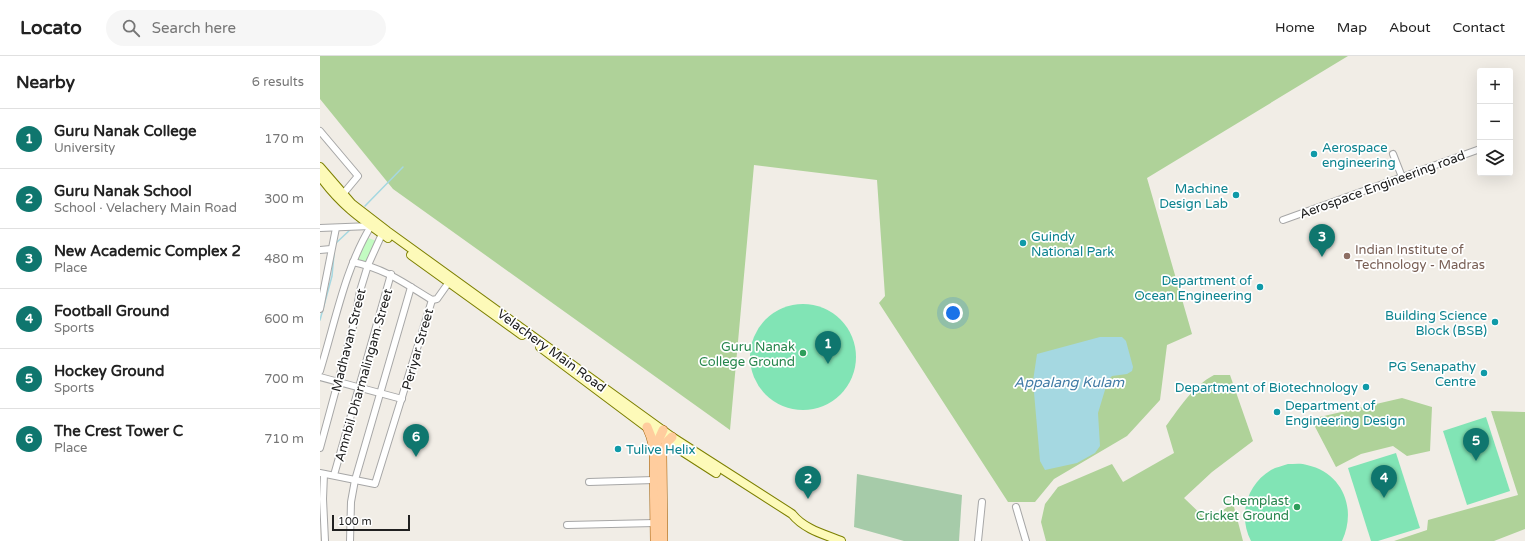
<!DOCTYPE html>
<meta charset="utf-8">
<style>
:root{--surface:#fff;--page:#f6f6f6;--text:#222;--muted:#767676;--line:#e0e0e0;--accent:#0f766e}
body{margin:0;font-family:"Varela Round",sans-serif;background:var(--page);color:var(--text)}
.controls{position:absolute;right:12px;top:12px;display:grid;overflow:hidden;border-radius:4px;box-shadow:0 4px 16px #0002}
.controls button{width:36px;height:36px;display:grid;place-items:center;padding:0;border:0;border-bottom:1px solid var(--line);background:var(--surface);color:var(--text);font:20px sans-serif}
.scale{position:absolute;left:12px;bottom:10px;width:78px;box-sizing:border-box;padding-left:4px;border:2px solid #202020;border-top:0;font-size:11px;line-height:14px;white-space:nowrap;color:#202020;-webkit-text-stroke:3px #fff;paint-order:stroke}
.you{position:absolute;left:633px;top:257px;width:14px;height:14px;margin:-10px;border:3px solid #fff;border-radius:50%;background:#1a73e8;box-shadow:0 0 0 6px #1a73e833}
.badge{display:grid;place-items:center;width:26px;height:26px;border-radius:50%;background:var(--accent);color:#fff;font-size:13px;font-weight:700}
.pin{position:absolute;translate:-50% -33px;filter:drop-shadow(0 1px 2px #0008)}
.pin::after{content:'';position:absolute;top:21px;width:14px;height:12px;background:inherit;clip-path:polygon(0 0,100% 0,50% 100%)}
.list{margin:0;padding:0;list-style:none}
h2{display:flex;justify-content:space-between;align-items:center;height:52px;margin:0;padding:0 16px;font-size:17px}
h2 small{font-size:13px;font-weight:400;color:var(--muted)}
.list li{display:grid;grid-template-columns:26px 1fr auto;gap:12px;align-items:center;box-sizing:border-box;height:60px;padding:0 16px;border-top:1px solid var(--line)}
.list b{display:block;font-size:15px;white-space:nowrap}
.list p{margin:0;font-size:13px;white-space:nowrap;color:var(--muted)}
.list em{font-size:13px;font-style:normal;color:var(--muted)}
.icon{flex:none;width:22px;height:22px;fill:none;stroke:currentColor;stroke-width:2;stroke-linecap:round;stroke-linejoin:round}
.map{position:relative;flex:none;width:1205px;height:485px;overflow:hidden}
header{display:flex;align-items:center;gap:24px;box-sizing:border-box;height:56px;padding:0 20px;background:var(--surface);border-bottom:1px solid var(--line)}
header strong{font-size:19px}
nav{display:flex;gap:22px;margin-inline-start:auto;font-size:14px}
.search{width:280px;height:36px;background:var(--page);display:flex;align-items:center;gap:10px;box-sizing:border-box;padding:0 14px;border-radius:22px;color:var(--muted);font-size:15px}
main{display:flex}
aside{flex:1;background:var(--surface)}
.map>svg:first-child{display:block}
</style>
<header>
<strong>Locato</strong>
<div class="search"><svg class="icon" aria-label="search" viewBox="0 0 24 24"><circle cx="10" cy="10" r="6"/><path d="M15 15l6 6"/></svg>Search here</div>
<nav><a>Home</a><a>Map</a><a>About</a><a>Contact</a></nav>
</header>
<main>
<aside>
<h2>Nearby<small>6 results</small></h2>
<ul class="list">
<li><span class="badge">1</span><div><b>Guru Nanak College</b><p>University</p></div><em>170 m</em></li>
<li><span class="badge">2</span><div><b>Guru Nanak School</b><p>School · Velachery Main Road</p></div><em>300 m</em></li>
<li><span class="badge">3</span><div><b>New Academic Complex 2</b><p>Place</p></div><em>480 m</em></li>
<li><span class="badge">4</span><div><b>Football Ground</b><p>Sports</p></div><em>600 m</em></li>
<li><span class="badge">5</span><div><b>Hockey Ground</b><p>Sports</p></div><em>700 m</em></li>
<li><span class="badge">6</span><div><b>The Crest Tower C</b><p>Place</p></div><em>710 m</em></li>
</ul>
</aside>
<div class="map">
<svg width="1205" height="485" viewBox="0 0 1205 485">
<rect width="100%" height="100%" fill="#f1ede6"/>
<!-- forest -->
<g fill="#afd299">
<polygon points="0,0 1028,0 827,122 872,278 847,289 840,344 807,380 734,423 715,446 688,446 559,247 565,240 557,124 434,109 410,374 73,133 0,43"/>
<path d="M894,319H910L933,385L892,416L864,442L888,465L913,447L923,485H726L721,466L725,448L738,431L792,408L803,426L854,397L846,370C860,351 873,330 894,319Z"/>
<polygon points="1082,342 1112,351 1110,395 1087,400 1073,390 1041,398 1016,411 991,363"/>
<polygon points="1171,355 1205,356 1205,473 1174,485 1074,485 1107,474 1108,464 1198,439"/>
</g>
<!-- cemetery -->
<polygon fill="#a6cba9" points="537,418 642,439 639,485 584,485 534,471"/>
<!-- park -->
<polygon fill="#c3fcc2" points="46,181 56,185 47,207 35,205"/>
<!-- pitch -->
<g fill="#81e4b5">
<circle cx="483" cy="301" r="53"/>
<polygon points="1166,361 1190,435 1147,449 1123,375"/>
<polygon points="1076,397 1100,472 1058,485 1051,485 1028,412"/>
<path d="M968,408C974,408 982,407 987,409C1023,417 1037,453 1022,485H931C918,460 926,429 951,414C956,411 963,410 968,408Z"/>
</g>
<!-- water -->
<polygon fill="#a5d8e1" points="780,281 802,281 806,285 813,311 812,315 807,318 792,320 788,324 778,357 780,390 775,397 757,407 725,414 720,405 713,325 717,298"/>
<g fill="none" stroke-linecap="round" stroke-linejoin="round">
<!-- stream -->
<g stroke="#a5d8e1" stroke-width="1.5">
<polyline points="45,150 83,111"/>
<polyline points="16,187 31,173"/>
<polyline points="0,264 12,220 14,198"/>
</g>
<!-- street casing -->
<g stroke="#a7a7a7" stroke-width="8">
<g id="street">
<polyline points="0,75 38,120 23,138"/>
<polyline points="1073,98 1082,121"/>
<polyline points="963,164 1160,93"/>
<polyline points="0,172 51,170"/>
<polyline points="0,194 11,193"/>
<path d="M33,206C66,213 84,227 112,244L117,243L129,226"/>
<polyline points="0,253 16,172"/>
<path d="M0,315C15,267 25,212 51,170"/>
<polyline points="0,321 82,343"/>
<polyline points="0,392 34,267 40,235 48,209 62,178"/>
<polyline points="0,417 55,428 112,244"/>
<polyline points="4,418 3,443 5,485"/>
<polyline points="14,419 71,218"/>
<polyline points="269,426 334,424"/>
<polyline points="696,451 706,485"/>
<polyline points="247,469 335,467"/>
<polyline points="30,485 31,446 35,424 91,231"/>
<polyline points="658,485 662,446"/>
</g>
</g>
<!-- secondary casing -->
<g stroke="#7c7f00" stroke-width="10">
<g id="secondary">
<path d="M0,111L32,148L67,175L352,381L472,458C484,473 503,478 521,485"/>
<path d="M0,120C20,148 40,162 68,182"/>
<polyline points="91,199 202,279"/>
<polyline points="220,291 340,381 396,417"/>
</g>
</g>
<!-- primary casing -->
<g stroke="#9d5b00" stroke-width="10">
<g id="primary">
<polyline points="327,371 331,381 334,394 335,485"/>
<polyline points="334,394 343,374"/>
<polyline points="343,485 342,397 347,386 352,381"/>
</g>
</g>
<!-- street -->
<use href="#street" stroke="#fff" stroke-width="6"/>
<!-- secondary -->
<use href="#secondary" stroke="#fdfab9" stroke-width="8"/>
<!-- primary -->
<use href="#primary" stroke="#ffcd9e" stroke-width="9"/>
</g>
<!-- markers -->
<g fill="#0f9aa8" stroke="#fff" stroke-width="1.5">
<circle cx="994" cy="98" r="4"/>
<circle cx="916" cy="139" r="4"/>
<circle cx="703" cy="187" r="4"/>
<circle cx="940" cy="231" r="4"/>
<circle cx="1175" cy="266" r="4"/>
<circle cx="1164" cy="317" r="4"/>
<circle cx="1046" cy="331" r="4"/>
<circle cx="957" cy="356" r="4"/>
<circle cx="298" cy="393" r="4"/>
</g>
<circle fill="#8d6e63" stroke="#fff" stroke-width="1.5" cx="1027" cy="200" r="4"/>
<g fill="#2e9e5b" stroke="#fff" stroke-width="1.5">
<circle cx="483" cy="297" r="4"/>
<circle cx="977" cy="451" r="4"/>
</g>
<g text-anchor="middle" stroke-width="3.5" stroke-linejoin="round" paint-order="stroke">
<!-- culture labels -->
<g font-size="13" fill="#0d838f" stroke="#fff" text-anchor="end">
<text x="1002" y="96" text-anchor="start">Aerospace<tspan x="1002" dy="15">engineering</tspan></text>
<text x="908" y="137">Machine<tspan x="908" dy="15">Design Lab</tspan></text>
<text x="711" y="185" text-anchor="start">Guindy<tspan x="711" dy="15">National Park</tspan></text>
<text x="932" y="229">Department of<tspan x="932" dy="15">Ocean Engineering</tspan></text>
<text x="1167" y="264">Building Science<tspan x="1167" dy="15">Block (BSB)</tspan></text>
<text x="1156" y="315">PG Senapathy<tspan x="1156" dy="15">Centre</tspan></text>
<text x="1038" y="336">Department of Biotechnology</text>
<text x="965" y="354" text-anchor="start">Department of<tspan x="965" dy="15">Engineering Design</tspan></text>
<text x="306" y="398" text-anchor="start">Tulive Helix</text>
</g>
<!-- street labels -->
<g font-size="13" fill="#202020" stroke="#fff">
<text transform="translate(1062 128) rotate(-20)" y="5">Aerospace Engineering road</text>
<text transform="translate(28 284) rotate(-76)" y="5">Madhavan Street</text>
<text transform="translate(97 293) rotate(-74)" y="5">Periyar Street</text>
<text transform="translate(232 294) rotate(36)" y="5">Velachery Main Road</text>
<text transform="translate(43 319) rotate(-74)" y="5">Amnbil Dharmalingam Street</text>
</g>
<!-- education labels -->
<g font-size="13" fill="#785e54" stroke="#fff" text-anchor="start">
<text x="1035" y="198">Indian Institute of<tspan x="1035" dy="15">Technology - Madras</tspan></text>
</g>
<!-- leisure labels -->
<g font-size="13" fill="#27864d" stroke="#fff" text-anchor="end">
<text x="475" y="295">Guru Nanak<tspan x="475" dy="15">College Ground</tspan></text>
<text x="969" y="449">Chemplast<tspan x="969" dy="15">Cricket Ground</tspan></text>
</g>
<!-- water labels -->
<g font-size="14" font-style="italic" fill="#427ca6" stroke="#fff">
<text x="749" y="331">Appalang Kulam</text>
</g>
</g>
</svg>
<div class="controls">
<button>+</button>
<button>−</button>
<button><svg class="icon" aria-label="layers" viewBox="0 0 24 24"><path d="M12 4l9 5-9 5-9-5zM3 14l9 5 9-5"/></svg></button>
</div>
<div class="scale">100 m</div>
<div class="you"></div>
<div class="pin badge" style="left:508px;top:308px">1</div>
<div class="pin badge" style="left:488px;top:443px">2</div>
<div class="pin badge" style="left:1002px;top:201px">3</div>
<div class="pin badge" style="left:1064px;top:442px">4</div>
<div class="pin badge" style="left:1156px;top:405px">5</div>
<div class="pin badge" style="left:96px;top:401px">6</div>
</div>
</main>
